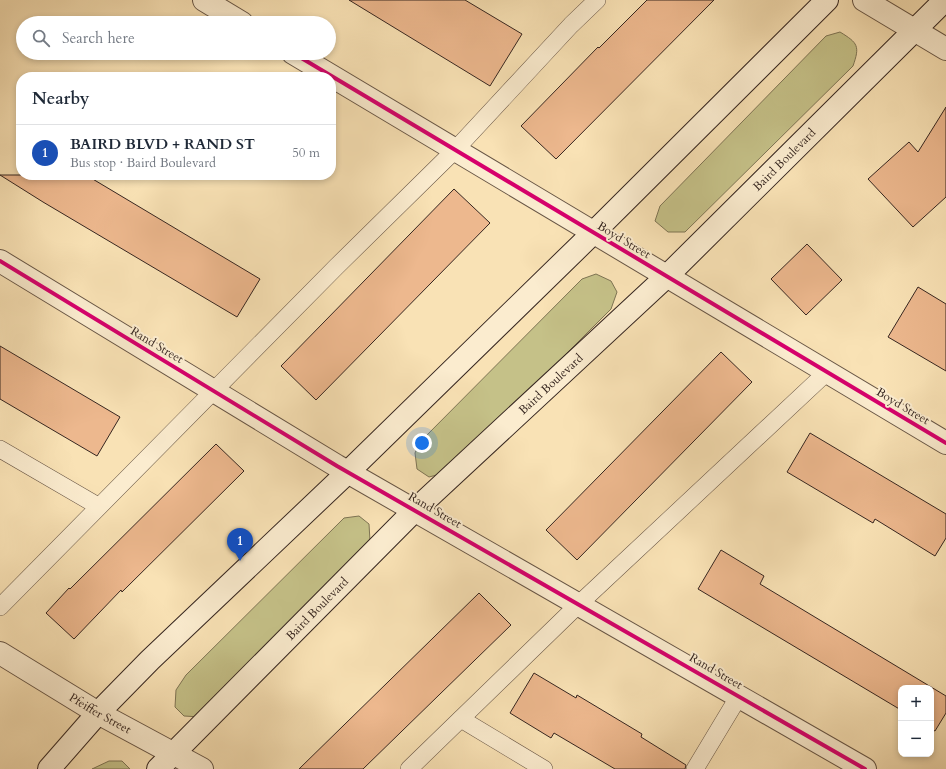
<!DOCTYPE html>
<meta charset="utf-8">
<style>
:root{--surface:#fff;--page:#f2f2f3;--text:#1f2937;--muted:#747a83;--line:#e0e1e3;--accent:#8f2418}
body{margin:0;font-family:Cardo,serif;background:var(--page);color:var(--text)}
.controls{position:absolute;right:12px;bottom:12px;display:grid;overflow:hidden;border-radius:8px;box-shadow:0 2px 6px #0003}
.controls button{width:36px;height:36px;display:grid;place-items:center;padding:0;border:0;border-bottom:1px solid var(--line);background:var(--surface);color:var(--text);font:20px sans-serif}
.you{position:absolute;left:422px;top:443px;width:14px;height:14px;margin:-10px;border:3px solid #fff;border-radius:50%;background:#1a73e8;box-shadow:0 0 0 6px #1a73e833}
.badge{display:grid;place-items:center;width:26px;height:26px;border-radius:50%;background:var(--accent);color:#fff;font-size:13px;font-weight:700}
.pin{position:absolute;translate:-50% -33px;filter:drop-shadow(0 1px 2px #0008)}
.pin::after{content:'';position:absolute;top:21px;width:14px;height:12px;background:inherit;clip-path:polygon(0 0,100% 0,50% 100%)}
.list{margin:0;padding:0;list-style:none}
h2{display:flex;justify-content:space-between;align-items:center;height:52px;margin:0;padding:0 16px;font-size:17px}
h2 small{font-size:13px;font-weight:400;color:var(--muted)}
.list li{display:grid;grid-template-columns:26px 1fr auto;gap:12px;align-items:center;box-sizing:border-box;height:56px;padding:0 16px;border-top:1px solid var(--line)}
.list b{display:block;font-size:15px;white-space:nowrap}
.list p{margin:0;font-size:13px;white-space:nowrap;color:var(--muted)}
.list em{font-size:13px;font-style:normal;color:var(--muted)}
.icon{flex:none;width:22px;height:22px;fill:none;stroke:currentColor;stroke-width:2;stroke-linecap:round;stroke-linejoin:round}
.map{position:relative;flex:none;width:946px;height:769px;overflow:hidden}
.search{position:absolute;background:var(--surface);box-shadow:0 2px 6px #0003;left:16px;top:16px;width:320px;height:44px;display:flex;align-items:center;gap:10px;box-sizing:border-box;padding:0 14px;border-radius:22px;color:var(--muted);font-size:15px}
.panel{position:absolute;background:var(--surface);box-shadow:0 2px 6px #0003;left:16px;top:72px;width:320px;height:108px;border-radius:16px}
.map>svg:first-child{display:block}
</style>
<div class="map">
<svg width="946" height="769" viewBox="0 0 946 769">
<rect width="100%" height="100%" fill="#f9e2b5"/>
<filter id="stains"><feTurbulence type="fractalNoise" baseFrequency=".005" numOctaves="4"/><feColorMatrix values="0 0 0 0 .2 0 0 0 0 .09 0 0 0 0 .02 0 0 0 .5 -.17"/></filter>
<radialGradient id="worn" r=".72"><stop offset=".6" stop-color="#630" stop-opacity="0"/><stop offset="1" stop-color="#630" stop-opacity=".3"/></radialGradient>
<!-- green -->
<g fill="#c5c188" stroke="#7e7454">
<path d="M840,32C858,43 860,46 853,66L685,232H668L655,221L660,206L826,36Z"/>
<polygon points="596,274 611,281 617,292 611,309 448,472 429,477 417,469 415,453 419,443 582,279"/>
<polygon points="359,516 369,524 370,541 201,717 184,716 175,707 176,690 186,675 344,518"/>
<polygon points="109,761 122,761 130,769 92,769"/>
</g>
<!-- building -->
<g fill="#edb88e" stroke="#362620">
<polygon points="349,0 465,0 522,34 490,86"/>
<polygon points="647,0 714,0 556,159 521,126 598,47 599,48"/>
<polygon points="946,107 946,197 913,227 868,179 909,142 918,152"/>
<polygon points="0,175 86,175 260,279 237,317 43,202"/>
<polygon points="454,189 490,223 316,400 281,366"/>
<polygon points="807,244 842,280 806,315 771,279"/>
<polygon points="918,287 946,304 946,371 888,337"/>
<polygon points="0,346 120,417 97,456 0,399"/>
<polygon points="721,352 752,382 577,560 546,530"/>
<polygon points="810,433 946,514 946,538 935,556 875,519 873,523 787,472"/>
<polygon points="216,444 244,471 122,592 121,590 74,639 46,613 69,588 70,589"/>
<polygon points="721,550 764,576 760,584 946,696 946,713 935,731 931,729 931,688 901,688 901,710 698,589"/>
<polygon points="479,593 511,625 439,695 363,769 299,769"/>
<polygon points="534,673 576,698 577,695 642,734 641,737 686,765 685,769 615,769 554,733 551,738 510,713"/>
</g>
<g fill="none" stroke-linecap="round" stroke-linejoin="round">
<!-- service casing -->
<g stroke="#675545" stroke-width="18">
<g id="service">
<polyline points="0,449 98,506"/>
<polyline points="0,607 336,267 455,150 571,25 597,0"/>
<polyline points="461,719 544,769"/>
<polyline points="409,769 579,604 827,372"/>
<polyline points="695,769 739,696"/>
</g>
</g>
<!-- minor casing -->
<g stroke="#675545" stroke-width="24">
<g id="minor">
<polyline points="204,0 242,23"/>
<polyline points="864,0 946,49"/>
<polyline points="293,53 946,443"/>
<polyline points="0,261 337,466 865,769"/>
<path id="s1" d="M0,653L98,713L202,769"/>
</g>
</g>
<!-- secondary casing -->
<g stroke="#362620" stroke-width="24">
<g id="secondary">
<polyline points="49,769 98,713 150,660 348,472 593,233 827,0"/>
<path id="s2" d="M158,769L415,510L666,277L945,0"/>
</g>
</g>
<!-- service -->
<use href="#service" stroke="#fbeccf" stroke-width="17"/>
<!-- minor -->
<use href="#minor" stroke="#fbeccf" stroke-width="22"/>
<!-- secondary -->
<use href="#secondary" stroke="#fbeccf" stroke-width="22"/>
<!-- cycleway casing -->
<g stroke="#fbeccf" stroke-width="6">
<g id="cycleway">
<polyline points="293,53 946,443"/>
<polyline points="0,261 337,466 865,769"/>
</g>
</g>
<!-- cycleway -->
<use href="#cycleway" stroke="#d6006c" stroke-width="4"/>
</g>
<g text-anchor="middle" stroke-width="4" stroke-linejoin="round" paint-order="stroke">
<!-- street labels -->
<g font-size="12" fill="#362620" stroke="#fbeccf">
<text dy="4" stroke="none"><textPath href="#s2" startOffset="874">Baird Boulevard</textPath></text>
<text transform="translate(624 240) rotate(31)" y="4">Boyd Street</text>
<text transform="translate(157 345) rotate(31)" y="4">Rand Street</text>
<text dy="4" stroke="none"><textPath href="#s2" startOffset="550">Baird Boulevard</textPath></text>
<text transform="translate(903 406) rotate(31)" y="4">Boyd Street</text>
<text transform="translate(435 510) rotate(30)" y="4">Rand Street</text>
<text dy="4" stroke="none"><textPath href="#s2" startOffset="226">Baird Boulevard</textPath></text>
<text transform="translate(716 671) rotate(30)" y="4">Rand Street</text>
<text dy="4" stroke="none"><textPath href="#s1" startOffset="117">Pfeiffer Street</textPath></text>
</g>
</g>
<rect width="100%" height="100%" filter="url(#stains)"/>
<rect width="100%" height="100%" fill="url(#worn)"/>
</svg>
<div class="controls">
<button>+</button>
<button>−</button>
</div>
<div class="you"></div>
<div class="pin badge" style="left:240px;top:561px;background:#1a4fb4">1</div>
<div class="search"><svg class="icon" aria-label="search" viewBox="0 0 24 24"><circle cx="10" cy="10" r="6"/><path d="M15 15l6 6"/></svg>Search here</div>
<section class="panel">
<h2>Nearby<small></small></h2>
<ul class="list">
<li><span class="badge" style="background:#1a4fb4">1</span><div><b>BAIRD BLVD + RAND ST</b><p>Bus stop · Baird Boulevard</p></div><em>50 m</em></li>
</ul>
</section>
</div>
